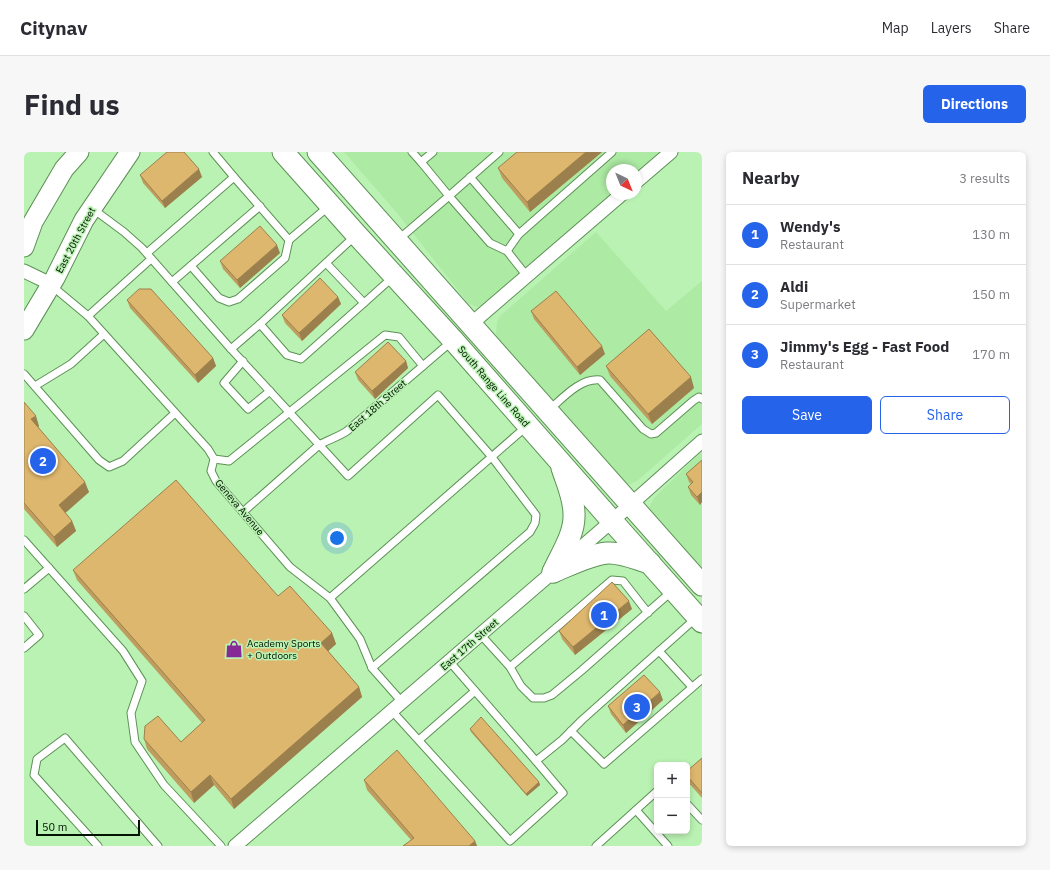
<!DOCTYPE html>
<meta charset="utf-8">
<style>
:root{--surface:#fff;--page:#f7f7f7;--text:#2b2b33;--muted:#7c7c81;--line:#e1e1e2;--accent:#2563eb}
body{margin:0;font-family:"IBM Plex Sans",sans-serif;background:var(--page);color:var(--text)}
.controls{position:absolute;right:12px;bottom:12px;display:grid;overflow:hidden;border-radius:6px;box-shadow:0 2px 6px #0003}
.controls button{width:36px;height:36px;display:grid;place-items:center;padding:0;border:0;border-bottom:1px solid var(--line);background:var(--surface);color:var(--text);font:20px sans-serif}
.compass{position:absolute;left:582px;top:12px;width:36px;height:36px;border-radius:50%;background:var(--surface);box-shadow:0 2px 6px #0003;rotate:137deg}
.scale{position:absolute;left:12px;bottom:10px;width:104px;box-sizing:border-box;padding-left:4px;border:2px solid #021301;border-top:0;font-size:11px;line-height:14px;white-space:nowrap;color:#021301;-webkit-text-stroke:3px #baf2b3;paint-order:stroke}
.you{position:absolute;left:313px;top:386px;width:14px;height:14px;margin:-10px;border:3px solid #fff;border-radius:50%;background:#1a73e8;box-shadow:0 0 0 6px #1a73e833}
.badge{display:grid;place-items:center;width:26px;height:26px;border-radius:50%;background:var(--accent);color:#fff;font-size:13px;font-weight:700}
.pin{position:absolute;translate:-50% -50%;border:2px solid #fff;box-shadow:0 1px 4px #0006}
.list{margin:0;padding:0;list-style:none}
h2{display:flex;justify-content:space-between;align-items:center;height:52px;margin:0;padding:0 16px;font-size:17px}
h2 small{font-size:13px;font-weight:400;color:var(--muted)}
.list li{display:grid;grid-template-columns:26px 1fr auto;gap:12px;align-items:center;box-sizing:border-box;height:60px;padding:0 16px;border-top:1px solid var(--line)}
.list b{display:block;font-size:15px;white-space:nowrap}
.list p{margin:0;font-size:13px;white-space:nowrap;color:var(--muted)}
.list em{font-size:13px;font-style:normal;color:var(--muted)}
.actions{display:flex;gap:8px;padding:12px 16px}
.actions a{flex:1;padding:9px 0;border:1px solid var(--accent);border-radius:6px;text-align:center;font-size:14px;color:var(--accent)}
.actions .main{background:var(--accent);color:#fff}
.map{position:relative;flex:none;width:678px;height:694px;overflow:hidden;border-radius:6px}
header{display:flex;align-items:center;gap:24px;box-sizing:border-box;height:56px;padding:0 20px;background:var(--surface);border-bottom:1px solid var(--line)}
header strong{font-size:19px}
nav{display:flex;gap:22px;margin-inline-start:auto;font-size:14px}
.intro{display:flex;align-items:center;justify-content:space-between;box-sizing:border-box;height:96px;padding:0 24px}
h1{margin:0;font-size:28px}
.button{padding:10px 18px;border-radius:6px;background:var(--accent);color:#fff;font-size:14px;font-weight:700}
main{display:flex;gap:24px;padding:0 24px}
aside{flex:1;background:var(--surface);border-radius:6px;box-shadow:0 2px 6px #0003}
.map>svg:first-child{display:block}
</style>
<header>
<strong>Citynav</strong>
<nav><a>Map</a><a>Layers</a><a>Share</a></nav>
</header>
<div class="intro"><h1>Find us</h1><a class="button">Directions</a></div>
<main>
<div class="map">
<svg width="678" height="694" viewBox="0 0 678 694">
<rect width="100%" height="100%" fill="#baf2b3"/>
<!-- built -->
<g fill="#adeaa4">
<polygon points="320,0 636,0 612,21 612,18 588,18 588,41 459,153 453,155 444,151 373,61"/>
<polygon points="572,80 642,159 678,129 678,272 613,329 606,332 599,331 593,327 475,188 472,182 473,170 476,164"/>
<polygon points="678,299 678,422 626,361 625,356 630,346"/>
</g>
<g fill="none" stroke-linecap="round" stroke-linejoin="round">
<!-- lane casing -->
<g stroke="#5d9156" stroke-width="9">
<g id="lane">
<polyline points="388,0 397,10"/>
<polyline points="475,0 425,44 466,91 483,99 502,123"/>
<polyline points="210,25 265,88 305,54"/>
<polyline points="446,25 495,82"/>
<polyline points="69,57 100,80 118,96 207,197 236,172"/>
<polyline points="331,84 236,172 263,203 277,207 340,151"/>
<polyline points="375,87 425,44 397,10 409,0"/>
<polyline points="483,99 495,82 588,0"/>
<polyline points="123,101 210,25 189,0"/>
<polyline points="302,111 340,151 369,125"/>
<polyline points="167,114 195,146 205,150 214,147 261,106 265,88"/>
<polyline points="148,130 236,54"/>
<polyline points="28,134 64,164 184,297 190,307 187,319 192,329 266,415 306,446 336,487 348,516 378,550"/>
<polyline points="64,164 127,107"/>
<polyline points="207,197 324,324 414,243 467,304 512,363 511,371 506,380 348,516"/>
<polyline points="219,209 200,231 224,257 246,239"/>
<polyline points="0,222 75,308 85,315 99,309 151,261"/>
<polyline points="11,234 47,212 80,182"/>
<path d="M525,258C539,246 556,226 576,228L619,277L627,282L632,281L669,249L675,245L678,247"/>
<polyline points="190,307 205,309 361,183 375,185 399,214"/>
<path d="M219,360L295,293C304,288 314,285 323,279L428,189"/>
<polyline points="0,388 99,499 118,529 107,561 111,590 140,633 197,694"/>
<polyline points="0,437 25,416"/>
<polyline points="306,446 503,274"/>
<polyline points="624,461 599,429 588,428 486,515 497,534 509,546 520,546 528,543 557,519 648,439"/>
<polyline points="0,464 15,483 0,496"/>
<polyline points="456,482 486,515"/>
<polyline points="635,499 668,535"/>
<polyline points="425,509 512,609 538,588 558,568 672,466"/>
<polyline points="368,559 486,689 539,641 512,609"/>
<polyline points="547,579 580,612 678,527"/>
<polyline points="395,588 451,539"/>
<polyline points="663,652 678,668"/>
<polyline points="612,658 644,694"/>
<polyline points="74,694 10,623 13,607 41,586 134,694"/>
<polyline points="572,694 633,639"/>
</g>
</g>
<!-- street casing -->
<g stroke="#5d9156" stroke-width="15">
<g id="street">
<polyline points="612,30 647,0"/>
<polyline points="0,119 27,132"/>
<polyline points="447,172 598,42"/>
<polyline points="211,694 588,369 678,289"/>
</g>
</g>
<!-- secondary casing -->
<g stroke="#5d9156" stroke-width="21">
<g id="secondary">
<polyline points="0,95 9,70 40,17 55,0"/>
<polyline points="0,178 31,126 60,68 106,0"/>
</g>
</g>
<!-- primary casing -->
<g stroke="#5d9156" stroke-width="23">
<g id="primary">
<polyline points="259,0 332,82 429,188 588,369 678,470"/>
<polyline points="294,0 678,433"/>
<path d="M529,420C537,402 551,382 550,362C550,346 543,331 538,316"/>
<path d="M529,420C546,413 565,403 583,401C597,400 612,407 626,411"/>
</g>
</g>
<!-- lane -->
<use href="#lane" stroke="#fff" stroke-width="7"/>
<!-- street -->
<use href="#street" stroke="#fff" stroke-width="13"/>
<!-- secondary -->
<use href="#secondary" stroke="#fff" stroke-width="19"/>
<!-- primary -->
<use href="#primary" stroke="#fff" stroke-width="21"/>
</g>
<!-- wall -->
<g fill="#bf9d5f">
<polygon points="493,0 578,0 506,60 478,26 474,16"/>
<polygon points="116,23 178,25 141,56 119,31"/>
<polygon points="256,101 216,136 199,117 196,109"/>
<polygon points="314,145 317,152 278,189 261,171 258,163"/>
<polygon points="103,148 189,206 192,214 174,231 106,156"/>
<polygon points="507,159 581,202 556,223 510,167"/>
<polygon points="382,209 384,216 351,247 334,228 331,220"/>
<polygon points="582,214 670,236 628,272 586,224"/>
<polygon points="0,250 15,274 14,275 65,340 41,361 48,369 52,379 33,395 0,357"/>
<polygon points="678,308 676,353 667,343 664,335 667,332 665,330 662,322"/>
<polygon points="49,418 254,444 308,481 312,492 304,499 335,535 338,545 210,657 190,633 170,651 123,597 120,587 157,590 178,571 53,428"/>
<polygon points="608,457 551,503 538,487 535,479"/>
<polygon points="639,548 602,581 587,562 584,554"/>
<polygon points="446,577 515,630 516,633 503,644 447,580"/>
<polygon points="678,606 678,646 663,629 663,619"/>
<polygon points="340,628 451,689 453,694 379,694 387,688 343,638"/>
</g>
<!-- shaded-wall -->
<g fill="#9b804d">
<polygon points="562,0 578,0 506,60 503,50"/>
<polygon points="175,17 178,25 141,56 138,49"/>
<polygon points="253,93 256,101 216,136 213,128"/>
<polygon points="314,145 317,152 278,189 275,181"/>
<polygon points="578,194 581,202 556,223 553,215"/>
<polygon points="189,206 192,214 174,231 171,223"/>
<polygon points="382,209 384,216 351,247 348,239"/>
<polygon points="667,225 670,236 628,272 624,262"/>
<polygon points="12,264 15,274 11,278 7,267"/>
<polygon points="61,330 65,340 38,364 35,353"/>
<polygon points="678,340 678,350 676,353 673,345"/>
<polygon points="48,369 52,379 33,395 30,385"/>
<polygon points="605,449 608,457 551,503 549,495"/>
<polygon points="308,481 312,492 301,502 297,491"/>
<polygon points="335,535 338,545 210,657 207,647"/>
<polygon points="636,540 639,548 602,581 599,573"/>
<polygon points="186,623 190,633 170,651 167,640"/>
<polygon points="515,630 516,633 503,644 502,642"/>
<polygon points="451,689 453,694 445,694"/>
</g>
<!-- building -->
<g fill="#deb76e" stroke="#9b804d">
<polygon points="143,0 160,0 175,17 138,49 116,23"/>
<polygon points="493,0 562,0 503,50 474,16"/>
<polygon points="236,74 253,93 213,128 196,109"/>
<polygon points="296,126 314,145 275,181 258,163"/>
<polygon points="115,137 127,137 189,206 171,223 103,148"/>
<polygon points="532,139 578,194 553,215 507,159"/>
<polygon points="625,177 667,225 624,262 582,214"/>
<polygon points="364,190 382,209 348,239 331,220"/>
<polygon points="0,250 12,264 7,267 61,330 35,353 48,369 30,385 0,351"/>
<polygon points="678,308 678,340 673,345 664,335 669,330 662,322"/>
<polygon points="152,328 254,444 266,434 308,481 297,491 335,535 207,647 186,623 167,640 120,587 121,574 134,564 157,590 181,568 49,418"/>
<polygon points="588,430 605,449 549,495 535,479"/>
<polygon points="620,523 636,540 599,573 584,554"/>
<polygon points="457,565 515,630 502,642 446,577"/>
<polygon points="373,598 451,689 445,694 379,694 390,686 340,628"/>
<polygon points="678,606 678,641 663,624 663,619"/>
</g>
<!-- icons -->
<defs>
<g id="shop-bare" transform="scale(1.38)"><path d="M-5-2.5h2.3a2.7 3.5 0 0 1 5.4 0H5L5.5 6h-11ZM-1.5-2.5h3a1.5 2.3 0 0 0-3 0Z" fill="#862a95" stroke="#baf2b3" stroke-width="2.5" paint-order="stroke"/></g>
</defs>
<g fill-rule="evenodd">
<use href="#shop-bare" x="210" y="497"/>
</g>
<g text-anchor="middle" stroke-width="3" stroke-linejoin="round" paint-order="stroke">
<!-- street labels -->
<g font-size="10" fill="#021301" stroke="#baf2b3">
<text transform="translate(51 88) rotate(-62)" y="4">East 20th Street</text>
<text transform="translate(470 234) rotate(49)" y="4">South Range Line Road</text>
<text transform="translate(353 253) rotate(-41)" y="4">East 18th Street</text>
<text transform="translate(216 355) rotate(50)" y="4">Geneva Avenue</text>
<text transform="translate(445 492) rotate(-41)" y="4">East 17th Street</text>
</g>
<!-- poi labels -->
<g font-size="10" fill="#021301" stroke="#baf2b3" text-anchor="start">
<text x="223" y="495">Academy Sports<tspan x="223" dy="12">+ Outdoors</tspan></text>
</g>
</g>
</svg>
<div class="controls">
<button>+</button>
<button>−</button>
</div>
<svg class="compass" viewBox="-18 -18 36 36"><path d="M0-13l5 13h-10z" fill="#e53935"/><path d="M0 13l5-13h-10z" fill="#7c7c81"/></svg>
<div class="scale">50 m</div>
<div class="you"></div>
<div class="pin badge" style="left:580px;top:463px">1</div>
<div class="pin badge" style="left:19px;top:309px">2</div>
<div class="pin badge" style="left:613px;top:555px">3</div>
</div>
<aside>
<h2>Nearby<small>3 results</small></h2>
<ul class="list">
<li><span class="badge">1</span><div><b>Wendy's</b><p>Restaurant</p></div><em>130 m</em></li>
<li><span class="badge">2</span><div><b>Aldi</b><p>Supermarket</p></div><em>150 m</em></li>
<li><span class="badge">3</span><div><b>Jimmy's Egg - Fast Food</b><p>Restaurant</p></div><em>170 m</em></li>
</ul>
<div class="actions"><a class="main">Save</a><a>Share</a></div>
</aside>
</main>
